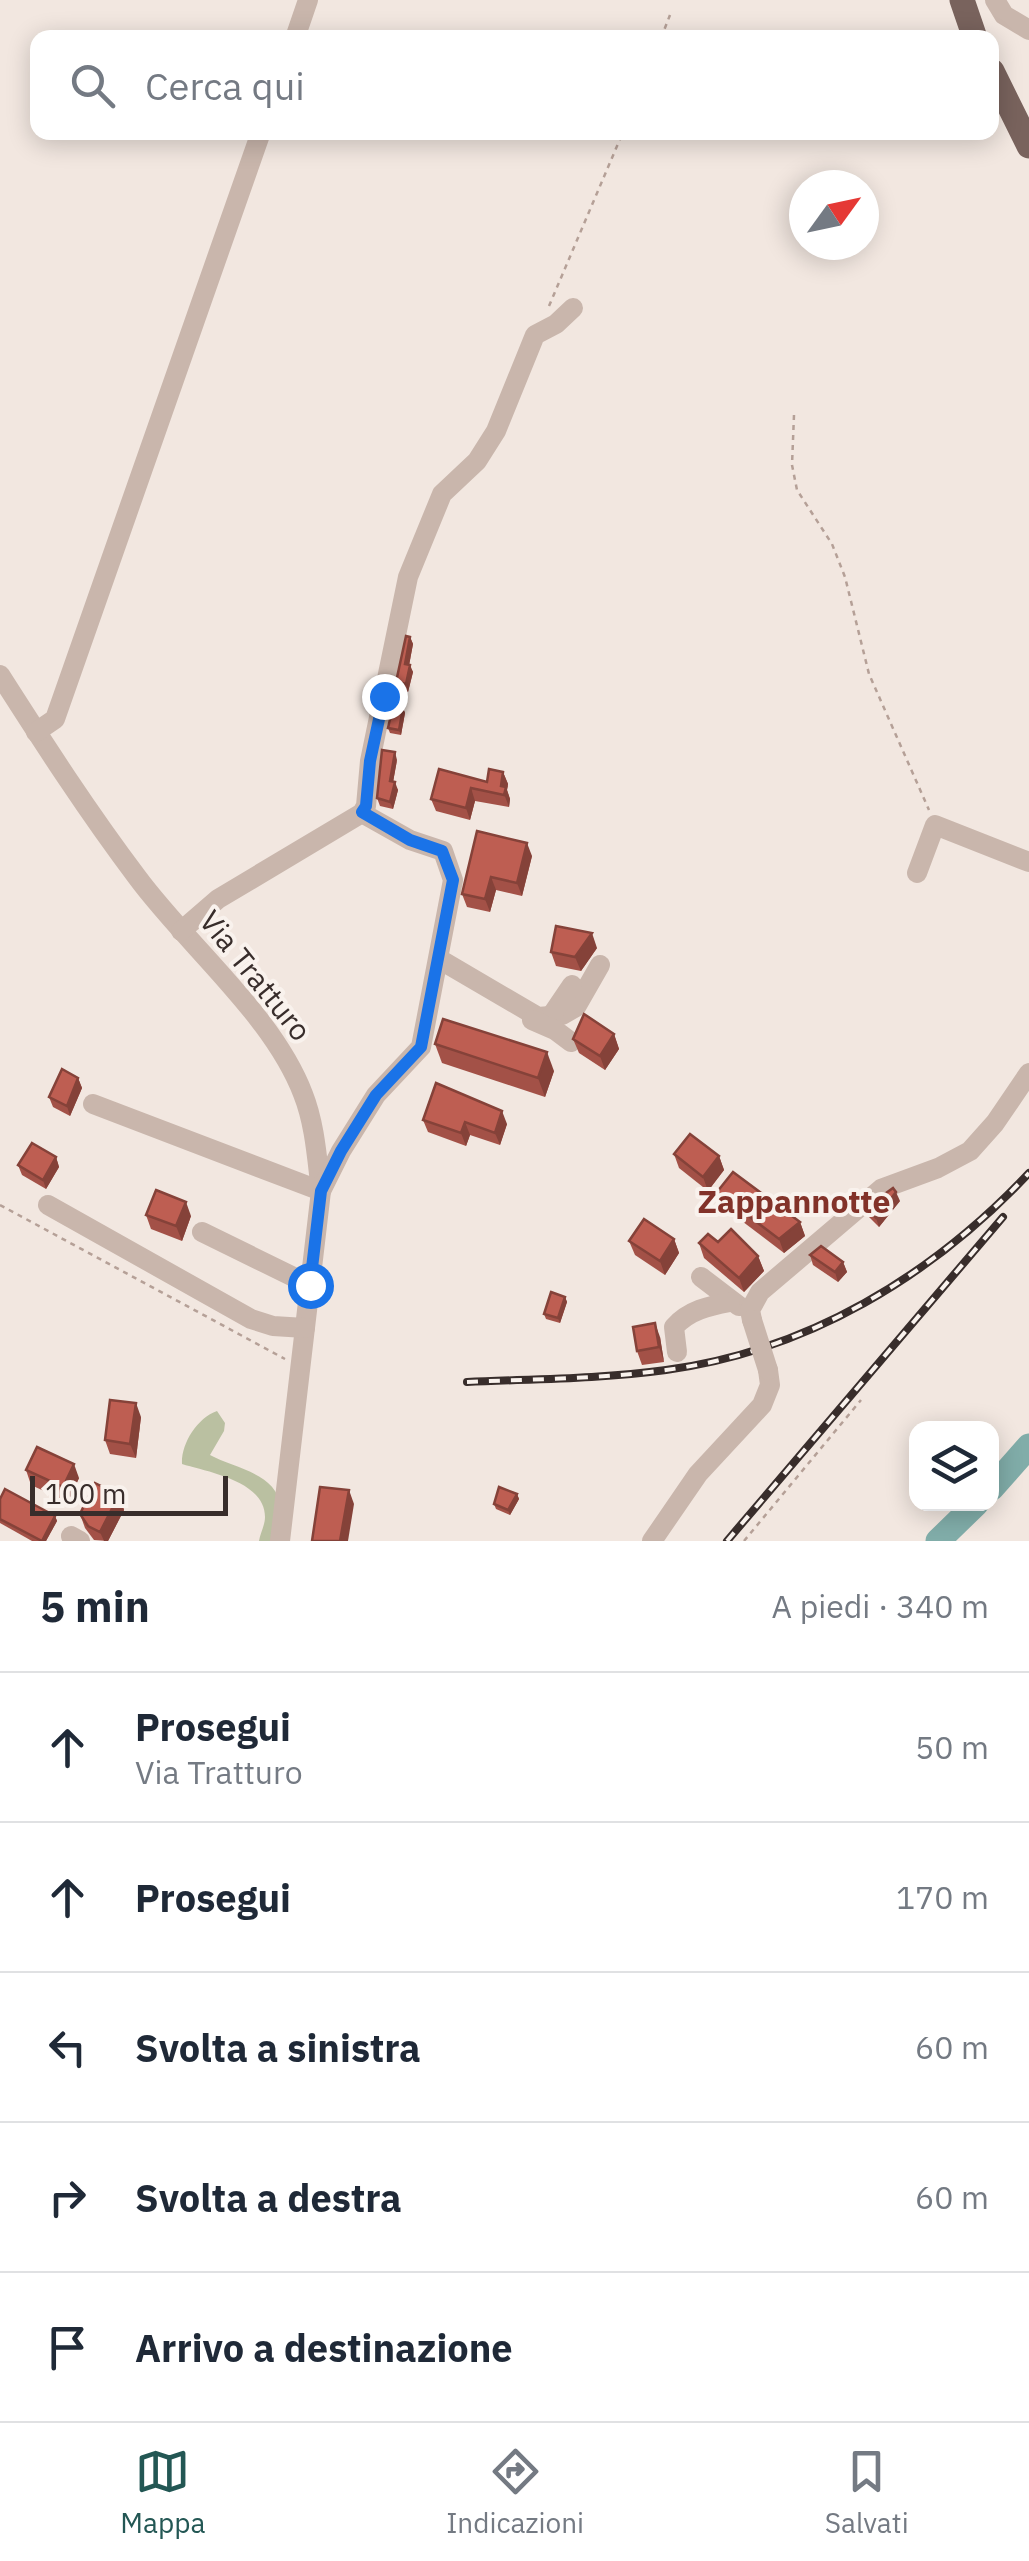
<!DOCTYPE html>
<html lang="it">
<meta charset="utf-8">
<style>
:root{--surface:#fff;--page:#f2f2f3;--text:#1f2937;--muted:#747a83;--line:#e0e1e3;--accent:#235754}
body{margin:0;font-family:"IBM Plex Sans",sans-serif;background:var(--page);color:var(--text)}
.controls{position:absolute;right:30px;bottom:30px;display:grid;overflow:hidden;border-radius:20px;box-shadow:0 5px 25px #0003}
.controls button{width:90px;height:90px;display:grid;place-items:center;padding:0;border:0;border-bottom:2px solid var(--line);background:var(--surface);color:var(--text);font:50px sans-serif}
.compass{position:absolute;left:789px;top:170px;width:90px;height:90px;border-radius:50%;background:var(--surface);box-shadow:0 5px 25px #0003;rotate:57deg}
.scale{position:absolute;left:30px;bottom:25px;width:198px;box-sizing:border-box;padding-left:10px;border:5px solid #382d2b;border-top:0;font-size:28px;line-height:35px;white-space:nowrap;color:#382d2b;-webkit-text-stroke:8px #f9f2ed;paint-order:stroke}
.stop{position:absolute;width:30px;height:30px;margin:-22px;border:8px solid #1a73e8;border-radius:50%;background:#fff}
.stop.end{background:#1a73e8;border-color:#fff;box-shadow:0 2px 10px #0008}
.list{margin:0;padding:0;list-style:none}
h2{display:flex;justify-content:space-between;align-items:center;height:130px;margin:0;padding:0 40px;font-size:42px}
h2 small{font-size:32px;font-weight:400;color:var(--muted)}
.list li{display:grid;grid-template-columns:65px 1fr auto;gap:30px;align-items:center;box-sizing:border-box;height:150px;padding:0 40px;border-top:2px solid var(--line)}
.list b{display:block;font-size:38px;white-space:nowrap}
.list p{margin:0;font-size:32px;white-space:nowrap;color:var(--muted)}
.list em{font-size:32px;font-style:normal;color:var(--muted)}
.icon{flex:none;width:55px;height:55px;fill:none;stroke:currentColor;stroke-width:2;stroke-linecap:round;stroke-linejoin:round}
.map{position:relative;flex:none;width:1029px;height:1541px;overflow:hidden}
.search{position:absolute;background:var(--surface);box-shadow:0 5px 25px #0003;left:30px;right:30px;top:30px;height:110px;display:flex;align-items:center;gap:25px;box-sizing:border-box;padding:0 35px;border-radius:20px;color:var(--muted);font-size:38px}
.sheet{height:880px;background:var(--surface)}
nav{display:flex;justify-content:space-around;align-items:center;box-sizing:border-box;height:140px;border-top:2px solid var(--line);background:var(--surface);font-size:28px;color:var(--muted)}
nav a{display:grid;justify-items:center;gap:5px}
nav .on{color:var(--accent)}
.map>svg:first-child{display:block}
</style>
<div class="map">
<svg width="1029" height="1541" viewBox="0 0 1029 1541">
<rect width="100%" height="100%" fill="#f2e7e0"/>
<!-- green -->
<path fill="#bac0a1" d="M217,1411L225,1423L224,1431L210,1455C234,1468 277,1473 281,1507C281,1518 278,1531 276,1541H259C260,1534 265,1525 265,1517C265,1481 208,1472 182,1464C181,1444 197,1418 217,1411Z"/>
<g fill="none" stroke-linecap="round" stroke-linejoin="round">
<!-- river -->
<g stroke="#81ada9" stroke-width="25">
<polyline points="992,1488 1029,1446"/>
<polyline points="938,1541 976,1504"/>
</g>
<!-- path -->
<g stroke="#b5a097" stroke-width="2.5" stroke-dasharray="5 5" stroke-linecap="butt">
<polyline points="661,38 670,15"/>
<polyline points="549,306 623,132"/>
<polyline points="794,415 792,465 797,490 832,544 845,577 869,674 929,810"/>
<polyline points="0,1205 285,1359"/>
<polyline points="744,1541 861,1400"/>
</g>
<!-- minor -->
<g stroke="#c9b6ac" stroke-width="20">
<polyline points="995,0 1004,15 1029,30"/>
<polyline points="295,38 308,0"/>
<path d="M0,675C44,744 88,812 137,877C187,945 273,1015 303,1094C315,1124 317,1159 321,1191L280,1541"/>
<polyline points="36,732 55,719 261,132"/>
<polyline points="917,873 935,825 1029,862"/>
<polyline points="181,931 218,899 362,813 366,806 370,761 408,577 442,494 477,461 496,431 535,335 556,324 573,308"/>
<polyline points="439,959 538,1017 562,1015 576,1007 600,965"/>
<polyline points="551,1016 572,985"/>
<polyline points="532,1020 555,1030 571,1042"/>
<polyline points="93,1104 321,1191 341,1151 376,1095 421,1047 453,880 443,851 410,840 362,813"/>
<polyline points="48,1205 251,1319 273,1326 305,1328"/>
<polyline points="202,1232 310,1285"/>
<polyline points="701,1277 739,1306"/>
<polyline points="752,1320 750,1310 760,1292 881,1189 938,1168 970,1151 995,1123 1029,1073"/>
<path d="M677,1352L674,1327C689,1310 709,1306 730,1302"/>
<polyline points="71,1536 80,1541"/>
<polyline points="652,1541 698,1474 762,1405 770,1385 768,1370"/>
</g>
<!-- major -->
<g stroke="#79635d" stroke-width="25">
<polyline points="962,0 975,38"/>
<polyline points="992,71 1029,146"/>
</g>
<!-- rail casing -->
<g stroke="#382d2b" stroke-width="8">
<g id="rail">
<path d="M467,1382C533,1379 600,1379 666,1370C808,1351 932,1276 1029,1173"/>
<polyline points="727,1541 1003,1217"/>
</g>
</g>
<!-- rail -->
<use href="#rail" stroke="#f9f2ed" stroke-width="4" stroke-dasharray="11" stroke-linecap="butt"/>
<!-- minor-bridge -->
<polyline stroke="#c9b6ac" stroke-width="20" points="752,1320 768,1370"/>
</g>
<!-- wall -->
<g fill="#a35147">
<polygon points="410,637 413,644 409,665 413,672 408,692 399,690 396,682"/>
<polygon points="403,708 405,713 401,735 390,733 388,728"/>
<polygon points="397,760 393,782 398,790 393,809 380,806 377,798"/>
<polygon points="503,772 508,784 507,790 510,799 509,807 475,801 470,820 436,811 431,799 487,782"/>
<polygon points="477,831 532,856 522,896 496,890 490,912 467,907 462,894"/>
<polygon points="597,948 581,971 556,966 551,952"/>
<polygon points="614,1034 619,1049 605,1070 579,1053 573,1039"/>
<polygon points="435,1044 554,1071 545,1097 442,1063"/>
<polygon points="78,1078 82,1088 70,1116 53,1107 49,1097"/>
<polygon points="423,1120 507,1124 500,1145 470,1135 466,1146 428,1132"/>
<polygon points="674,1154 719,1156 724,1170 708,1191 679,1168"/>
<polygon points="56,1157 59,1167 46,1189 22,1175 18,1165"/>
<polygon points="717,1192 800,1222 805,1236 784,1253 722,1206"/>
<polygon points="900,1201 879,1227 869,1217 865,1208"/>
<polygon points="146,1215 191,1216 182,1241 151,1229"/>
<polygon points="674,1239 679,1253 665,1275 635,1255 629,1241"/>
<polygon points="718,1242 758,1256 764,1271 744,1292 704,1258 699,1243"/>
<polygon points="810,1255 843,1262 847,1272 838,1282 813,1265"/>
<polygon points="565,1297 567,1302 560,1323 546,1319 544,1314"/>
<polygon points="660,1337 664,1362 642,1365 637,1351"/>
<polygon points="141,1417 136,1458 110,1454 105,1440"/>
<polygon points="26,1470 79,1478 68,1502 31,1485"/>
<polygon points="517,1494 519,1499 510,1515 496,1509 494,1504"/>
<polygon points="119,1495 124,1510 108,1541 94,1540 85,1528 80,1514"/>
<polygon points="0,1499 55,1516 57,1521 46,1541 32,1541 0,1523"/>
</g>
<!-- shaded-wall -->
<g fill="#854239">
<polygon points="410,637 413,644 408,671 405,664"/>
<polygon points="410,665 413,672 408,692 406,684"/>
<polygon points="403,708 405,713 401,735 399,730"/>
<polygon points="395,752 397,760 392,788 390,781"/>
<polygon points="503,772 508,784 507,790 510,799 509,807 501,786"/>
<polygon points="395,782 398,790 393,809 390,802"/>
<polygon points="471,788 475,801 470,820 466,808"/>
<polygon points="527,843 532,856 522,896 517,883"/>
<polygon points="491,877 496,890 490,912 485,899"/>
<polygon points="592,933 597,948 581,971 575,957"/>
<polygon points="614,1034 619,1049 605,1070 600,1056"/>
<polygon points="547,1052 554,1071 545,1097 538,1078"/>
<polygon points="78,1078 82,1088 70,1116 67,1106"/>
<polygon points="502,1111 507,1124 500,1145 495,1133"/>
<polygon points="465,1122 470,1135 466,1146 461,1133"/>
<polygon points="719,1156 724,1170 708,1191 703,1177"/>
<polygon points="56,1157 59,1167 46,1189 43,1180"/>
<polygon points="896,1192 900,1201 879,1227 876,1218"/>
<polygon points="186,1202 191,1216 182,1241 176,1226"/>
<polygon points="800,1222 805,1236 784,1253 779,1239"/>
<polygon points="674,1239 679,1253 665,1275 660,1261"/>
<polygon points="758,1256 764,1271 744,1292 739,1278"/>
<polygon points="843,1262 847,1272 838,1282 835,1272"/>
<polygon points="565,1297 567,1302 560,1323 558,1318"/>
<polygon points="655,1323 660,1337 664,1362 659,1347"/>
<polygon points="136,1403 141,1417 136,1458 130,1444"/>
<polygon points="74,1464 79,1478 68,1502 63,1487"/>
<polygon points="349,1490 354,1504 348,1541 340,1541"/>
<polygon points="517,1494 519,1499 510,1515 508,1510"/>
<polygon points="119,1495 124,1510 108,1541 104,1541 100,1532"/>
<polygon points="55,1516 57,1521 46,1541 42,1541"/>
</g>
<!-- building -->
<g fill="#be5e52" stroke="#854239" stroke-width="2.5">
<polygon points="406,636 410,637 405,664 410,665 406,684 396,682"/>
<polygon points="393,706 403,708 399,730 388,728"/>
<polygon points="382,750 395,752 390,781 395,782 390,802 377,798"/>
<polygon points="439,769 487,782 489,769 503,772 501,786 506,787 504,795 471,788 466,808 431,799"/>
<polygon points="477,831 527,843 517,883 491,877 485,899 462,894"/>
<polygon points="556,926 592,933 575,957 551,952"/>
<polygon points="584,1014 614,1034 600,1056 573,1039"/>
<polygon points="443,1019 547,1052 538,1078 435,1044"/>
<polygon points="62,1069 78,1078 67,1106 49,1097"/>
<polygon points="436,1083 502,1111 495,1133 465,1122 461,1133 423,1120"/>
<polygon points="690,1134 719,1156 703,1177 674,1154"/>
<polygon points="32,1143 56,1157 43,1180 18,1165"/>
<polygon points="733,1172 800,1222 779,1239 717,1192"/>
<polygon points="893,1188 896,1192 876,1218 865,1208"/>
<polygon points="156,1190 186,1202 176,1226 146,1215"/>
<polygon points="644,1219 674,1239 660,1261 629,1241"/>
<polygon points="731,1229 758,1256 739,1278 699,1243 708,1234 718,1242"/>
<polygon points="821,1246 843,1262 835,1272 810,1255"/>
<polygon points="551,1292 565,1297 558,1318 544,1314"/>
<polygon points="655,1323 659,1347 637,1351 633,1327"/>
<polygon points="110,1400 136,1403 130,1444 105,1440"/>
<polygon points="37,1447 74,1464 63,1487 26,1470"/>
<polygon points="95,1483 119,1495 100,1532 88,1526 80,1514"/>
<polygon points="320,1487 349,1490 340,1541 312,1541"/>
<polygon points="499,1487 517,1494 508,1510 494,1504"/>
<polygon points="5,1489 55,1516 42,1541 0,1519 0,1499"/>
</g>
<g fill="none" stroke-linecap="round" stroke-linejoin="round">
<!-- route -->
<polyline stroke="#1a73e8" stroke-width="12" points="310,1285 321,1191 341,1151 376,1095 421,1047 453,880 442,851 410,840 362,812 366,806 370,761 384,696"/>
</g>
<g text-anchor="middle" stroke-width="8" stroke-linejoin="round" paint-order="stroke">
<!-- street labels -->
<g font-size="30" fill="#382d2b" stroke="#f9f2ed">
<text transform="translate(255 976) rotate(51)" y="10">Via Tratturo</text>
</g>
<!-- neighbourhood labels -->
<g font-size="32" font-weight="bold" fill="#823229" stroke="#f9f2ed">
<text x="794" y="1213">Zappannotte</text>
</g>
</g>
</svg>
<div class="controls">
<button><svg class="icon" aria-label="layers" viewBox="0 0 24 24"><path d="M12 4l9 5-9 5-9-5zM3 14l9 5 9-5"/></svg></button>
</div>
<svg class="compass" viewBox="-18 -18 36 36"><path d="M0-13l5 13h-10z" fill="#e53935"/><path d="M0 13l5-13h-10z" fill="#747a83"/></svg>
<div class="scale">100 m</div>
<div class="stop" style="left:310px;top:1285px"></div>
<div class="stop end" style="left:384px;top:696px"></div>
<div class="search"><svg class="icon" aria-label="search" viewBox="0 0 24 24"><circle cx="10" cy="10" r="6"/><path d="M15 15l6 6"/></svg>Cerca qui</div>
</div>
<section class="sheet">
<h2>5 min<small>A piedi · 340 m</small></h2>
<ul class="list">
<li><svg class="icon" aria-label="ahead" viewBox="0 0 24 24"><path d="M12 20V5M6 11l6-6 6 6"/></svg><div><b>Prosegui</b><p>Via Tratturo</p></div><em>50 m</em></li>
<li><svg class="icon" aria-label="ahead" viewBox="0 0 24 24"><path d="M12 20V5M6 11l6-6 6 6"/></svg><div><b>Prosegui</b></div><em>170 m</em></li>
<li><svg class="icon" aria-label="left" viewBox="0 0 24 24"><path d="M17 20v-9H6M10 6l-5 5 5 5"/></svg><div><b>Svolta a sinistra</b></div><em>60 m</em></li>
<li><svg class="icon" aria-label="right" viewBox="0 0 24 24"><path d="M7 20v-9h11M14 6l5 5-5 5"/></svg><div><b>Svolta a destra</b></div><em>60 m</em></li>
<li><svg class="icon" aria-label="arrive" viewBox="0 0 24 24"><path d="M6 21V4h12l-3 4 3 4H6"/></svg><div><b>Arrivo a destinazione</b></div></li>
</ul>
</section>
<nav>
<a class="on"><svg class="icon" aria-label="map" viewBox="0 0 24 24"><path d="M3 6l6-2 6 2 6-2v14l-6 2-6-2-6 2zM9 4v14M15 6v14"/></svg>Mappa</a>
<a><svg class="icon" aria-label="directions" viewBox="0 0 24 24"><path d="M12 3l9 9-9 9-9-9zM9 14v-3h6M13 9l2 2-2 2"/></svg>Indicazioni</a>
<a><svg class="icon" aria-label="saved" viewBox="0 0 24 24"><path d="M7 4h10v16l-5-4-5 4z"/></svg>Salvati</a>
</nav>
